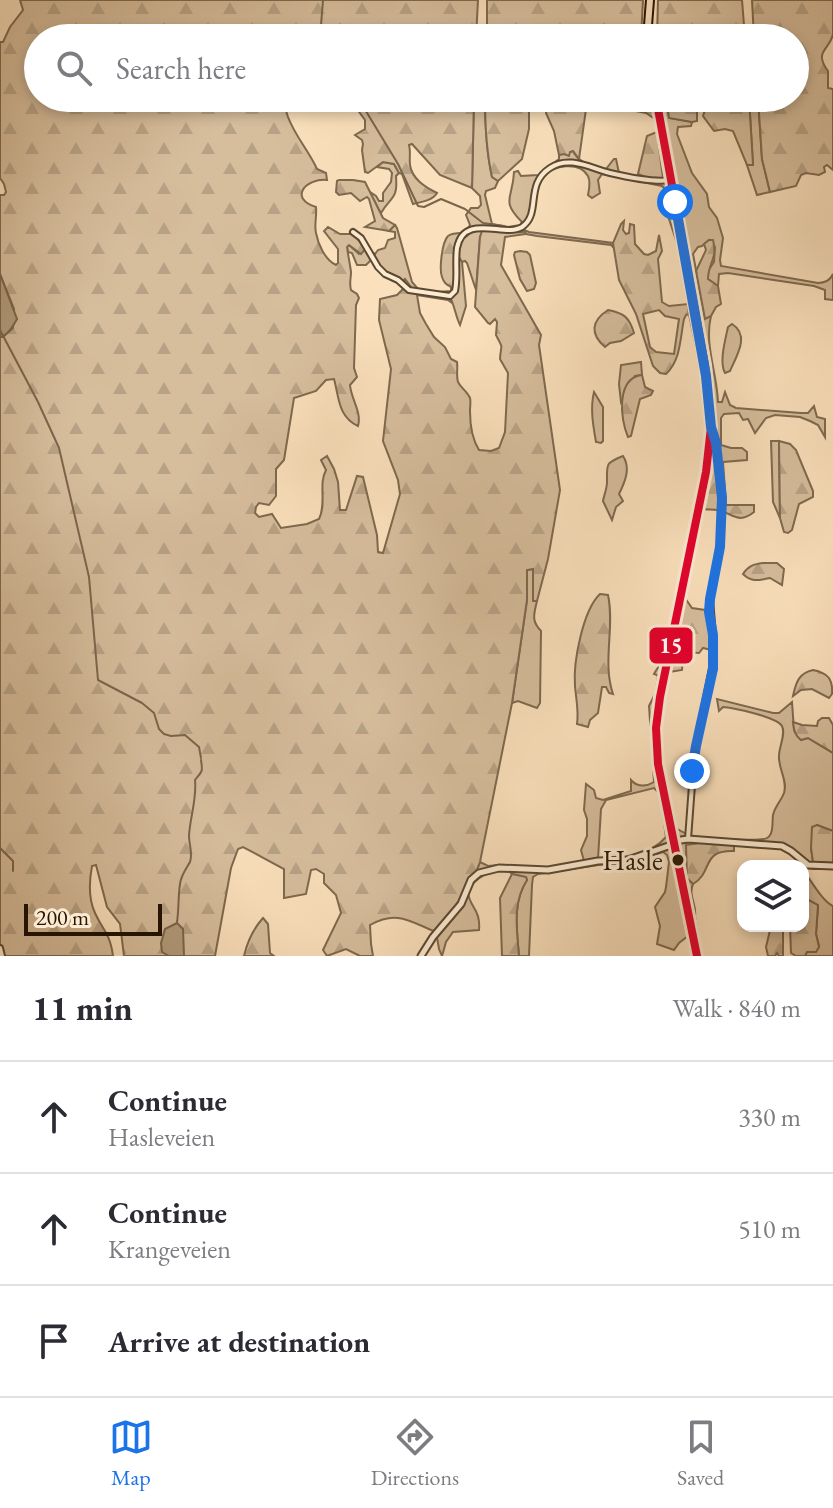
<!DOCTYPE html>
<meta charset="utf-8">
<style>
:root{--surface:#fff;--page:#f2f2f3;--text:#2b2b33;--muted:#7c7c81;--line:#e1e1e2;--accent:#1a73e8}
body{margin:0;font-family:"EB Garamond",serif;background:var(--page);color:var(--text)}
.controls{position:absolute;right:24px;bottom:24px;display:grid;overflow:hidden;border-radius:16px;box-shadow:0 4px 12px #0003}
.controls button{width:72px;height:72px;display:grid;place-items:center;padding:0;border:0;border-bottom:2px solid var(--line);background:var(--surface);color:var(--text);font:40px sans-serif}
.scale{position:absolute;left:24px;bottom:20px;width:138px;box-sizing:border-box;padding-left:8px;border:4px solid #271501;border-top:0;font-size:22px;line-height:28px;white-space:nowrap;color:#271501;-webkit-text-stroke:6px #fcebd3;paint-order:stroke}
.stop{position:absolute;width:24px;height:24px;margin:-18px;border:6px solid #1a73e8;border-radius:50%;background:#fff}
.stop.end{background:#1a73e8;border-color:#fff;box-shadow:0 2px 8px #0008}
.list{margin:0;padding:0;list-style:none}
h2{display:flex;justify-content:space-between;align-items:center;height:104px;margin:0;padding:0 32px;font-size:34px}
h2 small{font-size:26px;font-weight:400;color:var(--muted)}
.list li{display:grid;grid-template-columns:52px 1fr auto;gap:24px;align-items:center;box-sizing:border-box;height:112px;padding:0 32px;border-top:2px solid var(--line)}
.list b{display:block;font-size:30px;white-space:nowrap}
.list p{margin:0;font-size:26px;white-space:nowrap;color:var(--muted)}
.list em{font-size:26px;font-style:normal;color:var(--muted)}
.icon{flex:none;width:44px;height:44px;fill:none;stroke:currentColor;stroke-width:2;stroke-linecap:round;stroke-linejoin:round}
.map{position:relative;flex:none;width:833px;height:956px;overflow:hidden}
.search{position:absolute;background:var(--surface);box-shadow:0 4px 12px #0003;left:24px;right:24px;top:24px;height:88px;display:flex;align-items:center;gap:20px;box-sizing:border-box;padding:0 28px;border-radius:44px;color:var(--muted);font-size:30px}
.sheet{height:440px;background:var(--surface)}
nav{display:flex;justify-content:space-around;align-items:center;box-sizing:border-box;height:112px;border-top:2px solid var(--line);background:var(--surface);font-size:22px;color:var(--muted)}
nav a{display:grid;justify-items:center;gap:4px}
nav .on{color:var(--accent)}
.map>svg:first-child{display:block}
</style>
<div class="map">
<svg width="833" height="956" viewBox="0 0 833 956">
<defs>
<pattern id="forest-firs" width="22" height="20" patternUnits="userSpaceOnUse" patternTransform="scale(2)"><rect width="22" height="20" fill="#d6bd9c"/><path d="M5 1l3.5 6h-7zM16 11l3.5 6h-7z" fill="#b8a285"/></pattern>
</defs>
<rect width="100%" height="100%" fill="#fae0bc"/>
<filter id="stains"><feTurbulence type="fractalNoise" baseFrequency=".0025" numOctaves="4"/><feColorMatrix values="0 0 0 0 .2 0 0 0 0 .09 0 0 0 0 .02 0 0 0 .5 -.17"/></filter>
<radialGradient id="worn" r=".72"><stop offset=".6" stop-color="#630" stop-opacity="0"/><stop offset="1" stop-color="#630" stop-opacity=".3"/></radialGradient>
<!-- green -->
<g fill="#d6bd9c" stroke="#7e694e" stroke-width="2" fill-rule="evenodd">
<path d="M474,98H485C485,125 486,150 492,177L498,181L495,188L486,191L485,195L492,224L483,231L480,237L476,290L467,263L465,261L462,262L459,257L456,246L462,233L468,229L470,225L466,215L471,208H478L481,205L480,196L472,188Z"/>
<path d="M650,98H666L669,118L692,122L691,126L678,127L677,134L692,173L707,194L709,207L717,218L723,238L720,260L721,266L818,283C824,283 830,281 833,274V300L825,299V290L814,286L728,273L719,274L718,286L708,279V271L714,262L715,247L709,240L702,246L698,247L693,254L705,318L711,316C704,344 717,373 718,402H722L725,392L730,405L736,408L801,413H808L814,406L817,417L825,419V437L818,425L810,421L800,417L775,415L766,418L755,433L748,419L743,420L739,413L724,414L721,418V445L714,452L708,490L661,714V758L676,828C680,831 687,834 692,836C701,838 761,842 767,838C774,834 772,822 773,815C775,806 781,801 784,793C788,781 778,768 779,756C779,746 786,735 782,726C777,717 734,708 723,707L719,711L717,699L773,713H779L792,702L794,730L801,740L808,738L833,753V831L817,825L811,848L813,862L833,863V869H813L806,867L793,854L782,848L706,842L690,881L693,884C688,896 697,904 695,916L702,956H693L688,936L679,943L674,950L657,944L660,926L655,907L665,892L666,887L669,862L667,855L663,852L622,864H605L538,874L533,877L532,885L529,956H519C517,930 512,903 527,880L526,877L512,874L509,871C495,869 480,874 471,886L480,862L488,866L498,865L550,868L584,861L581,850L587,836V819L584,810L586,784L594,790L596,798L603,800L631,791V780C637,787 646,787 654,782L649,706L655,694L658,677L657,675L654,674C657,668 662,663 665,657L691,519L699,493L704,461L706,435L703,380L689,314L687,290L678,246L668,216V208L665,207V189L662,186L602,174L598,180L600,193L592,198L588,195C589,189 591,182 588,176C580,161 552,165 543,176C534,187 537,201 533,213C531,219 527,225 524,230L529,232L613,243L614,248L611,245L537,236L526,234L524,231L516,232L508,227L520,225L522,222C500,200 513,199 514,172L518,171L521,176L538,175L559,159V155L573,151C579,164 593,166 606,169L614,159H616L619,173C633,175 648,178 662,178L660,146ZM654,788L660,794L666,837C649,857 622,858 598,859L601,809L606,800Z"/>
<polygon points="749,98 758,98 762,159 770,192 757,195 747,165 753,164"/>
<path d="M383,162L394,164L399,173L396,176C398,200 391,196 381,213C376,207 375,198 369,194L370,192L376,196L379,201H383V193L391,182L392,173L389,169L377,167Z"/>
<polygon points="395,225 397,228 412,282 418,289 448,296 452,303 448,300 417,295 412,289 384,271 375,260 371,260 366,265 357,265 352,253 348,252 347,247 349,245 359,254 365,249 375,254 378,250 385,248 388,240 395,238 395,232 389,231"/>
<path d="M732,324C750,335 737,355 730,371L725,373C719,362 725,341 728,327Z"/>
<polygon points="641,362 642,375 635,376 621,402 619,384 621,365"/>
<path d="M594,392L603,407V441L601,443L596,442C593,425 590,408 594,392Z"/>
<polygon points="771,441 779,441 780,518 773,502"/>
<path d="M623,456C631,468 625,482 619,494L623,501L616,507L612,520L603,501C604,495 607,489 607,482C607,464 605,463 623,456Z"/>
<path d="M533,569V600L537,601C534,614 531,621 541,631L540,703L537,708L518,701L512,703L527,600V570Z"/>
<path d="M803,870C811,880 822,901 833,906V956H805L807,952L819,946L816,934L818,906L803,897Z"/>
<path d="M468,892C469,907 481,909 479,930L453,932L446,942L442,956L439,949L436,932L459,901L462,893Z"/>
</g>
<!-- forest -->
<g fill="url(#forest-firs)" stroke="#7e694e" stroke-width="2" fill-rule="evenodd">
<path d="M20,0H478L476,38H314L307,37L304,38H38V98H283C284,104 286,111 288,117C295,136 309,151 317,169L326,173L327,180C306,178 288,198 316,207C317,216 314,225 316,233C318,244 325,260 336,265L338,263V249L324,231L328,227L340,234H354L365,249L361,254L349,245L347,247C348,255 350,264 351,272C351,279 349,283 351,290L357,294L359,298L356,305L354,368L357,377L350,385C351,399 362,412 358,426C338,417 339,397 334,379L326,380L316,391L294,398L284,460L276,469V496L269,505L259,503L256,507L255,513L259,517L272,514L281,528L307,524L319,519C327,503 318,485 326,470L321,460L327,456L334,469L338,482L340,510H346L357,476L363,477L377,535L378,552L383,553L400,494L398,480L383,441L391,369L379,320L380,299L397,295L403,289L401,282L405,279L417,295L420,313L426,324L434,337L445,347L451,359L457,362C458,369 456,375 458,382C461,388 467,391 470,398C471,402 470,406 470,411C470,423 472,439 479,450L491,451L499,448L505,432L508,373L500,359C501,342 504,351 496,335L497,322L495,319L490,324L488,323L475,307L480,237L482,231L492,224L508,227L516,232H525L526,234L505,237L501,265L541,335L539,345L560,490L548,559L537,601H533V569L527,570V600L512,703L480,862L468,892L462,893L459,901L436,932C409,921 397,910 370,925L371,944L373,956H360L346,949L327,956L323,950L341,913L336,895L324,883V874L316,869L311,870L306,894L284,898V869L243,847L238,849L231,868L215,956H124L120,924L107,907L96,865L92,866C89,882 88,898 95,913C103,931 110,933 113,956H0V337H3L13,328L14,309L0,274V195H4L6,192L4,184L0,178V42H3L10,27L23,10Z"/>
<polygon points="487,0 643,0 641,38 487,38"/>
<polygon points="658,0 742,0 745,38 657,38"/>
<path d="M752,0H833C833,11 833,24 833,34C830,50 813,51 828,71V88L833,89V170L827,165L824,167L825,172L819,175L806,173L801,175L796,186L770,192L762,159L758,98H795V38H754Z"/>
<path d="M349,98H474L472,188L440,175L412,144L409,145C411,152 409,158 410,165C412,179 425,187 437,193C432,201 421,202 413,204L402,174L399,173L394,164L383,162L368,173L365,172L362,150L363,144L362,140L355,135L365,129V120Z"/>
<path d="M485,98H529V129L522,159L498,181L492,177C486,150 485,125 485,98Z"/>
<polygon points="547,98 650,98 655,119 646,113 595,103 589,104 586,109 579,159 573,151 570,152 569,156 564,154 559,155 554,131 546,113"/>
<polygon points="666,98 691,98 697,108 697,121 692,122 669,118"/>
<polygon points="707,98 749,98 753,165 747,165 733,131 725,129 714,131 703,116 707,104"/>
<polygon points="657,132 663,178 648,178 638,174 647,136"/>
<polygon points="339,180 353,180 365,182 383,218 395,225 389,231 365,227 375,221 369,199 367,197 360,201 351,193 339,195 336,192 337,181"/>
<path d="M624,221L623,230L626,234L629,233L630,224L634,225L635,244L644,254L648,255L656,251L659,235L662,251L658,259L662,302L669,306L688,304L689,314L686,315L684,319C680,338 681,360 666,374L660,373L653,366L636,314L619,280L613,243L621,224ZM659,310L665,316L679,319L674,354L656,352L650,347L643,314Z"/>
<path d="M462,233L456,246L458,257L462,262L466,306L460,325C456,318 453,299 449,296C448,295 437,293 436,292L451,291V287C446,284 444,283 442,277C439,269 442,242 448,236C452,233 457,233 462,233Z"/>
<path d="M709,240H713C718,259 708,263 708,279L718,286L721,304L716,307L711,316L705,319L696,271L706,250L704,244Z"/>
<polygon points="520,251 527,252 530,255 536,283 534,289 527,291 520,279 514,255 515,252"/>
<path d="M608,310C624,313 629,317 634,333L621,341L610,343L605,347C590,334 591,321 608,310Z"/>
<path d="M642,375L645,387L653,391L651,395L640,399L631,436L628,437C620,419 616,378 642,375Z"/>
<polygon points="779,441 790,444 796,450 813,491 813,497 799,504 792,530 788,533 784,532 780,518"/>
<path d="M721,445L731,448H742L747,452V460L723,462L726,505H754V512C738,525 733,513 717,510C713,509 708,510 704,509L714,452Z"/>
<path d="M763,563H777L784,569L782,585L770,578C759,580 752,583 743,574C748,566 754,564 763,563Z"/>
<path d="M600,594L608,595C615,627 602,662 613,694L609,693L606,687H602L598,713L590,720L588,727L577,724C579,711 576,699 575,686C573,662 583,610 600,594Z"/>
<polygon points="685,598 692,608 705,610 709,623 711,650 703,648 699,653 686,652 683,655 682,670 669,672"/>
<path d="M813,670C828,673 833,679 832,694L829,698L812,689L801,690L793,696C796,682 799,673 813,670Z"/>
<path d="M822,718H829L833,725V753L808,738L801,740C794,735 794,729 793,722L802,725L817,726L818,721Z"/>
<polygon points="817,825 833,831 833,863 813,862 811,848 812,827"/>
<path d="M706,842L734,845V851C700,850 714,872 693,884L687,878L686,845Z"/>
<path d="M512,874L526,877L527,880C512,903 517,930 519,956H502L500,898Z"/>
<polygon points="803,897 818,905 816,934 819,947 816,952 807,952 805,956 796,956 791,953 790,926 803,926"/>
<path d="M263,918L268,924L270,953L274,956H244C247,943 254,928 263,918Z"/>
<polygon points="771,926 783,926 783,956 779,956 777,953 775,956 768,956 766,947"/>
</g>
<!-- water -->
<g fill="#b29b7c" stroke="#7a654b" stroke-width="2">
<path d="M0,274L17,319C13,326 8,335 0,337Z"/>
<polygon points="177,923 183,929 184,956 169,956 162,952 161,943 165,929"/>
</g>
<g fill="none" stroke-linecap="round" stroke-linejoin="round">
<!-- stream -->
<g stroke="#7a654b" stroke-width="2">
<polyline points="320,38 323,0"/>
<polyline points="358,98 398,164 418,206 424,207 441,199 465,209 483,223 504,226"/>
<polyline points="0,330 38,402 59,448 89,577 98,680 142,703 154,713 159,729 164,734 171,736 185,735 199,747 201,758"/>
<polyline points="0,848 13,861 13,871"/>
<path d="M177,922C179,909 178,897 180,884C181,875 186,869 190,862C193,854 189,844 189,836C190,817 197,799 195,780C202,771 203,773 201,760"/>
</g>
<!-- minor casing -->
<g stroke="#5c4830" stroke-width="8">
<g id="minor">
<path d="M353,232L361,238L378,267L385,274L398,280L409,290L450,296L455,291C458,277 455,262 457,248C464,212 505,238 522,227C542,213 524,185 550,168C569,155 590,168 610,173C627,177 654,183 671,180"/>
<polyline points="688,839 694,758 713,663 713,635 710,599 720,547 722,498 716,443 712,430"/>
<polyline points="0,948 2,956"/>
</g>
</g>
<!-- tertiary casing -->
<g stroke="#5c4830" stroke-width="9">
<g id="tertiary">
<polyline points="674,841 688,839 782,846 791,851 808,865 833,866"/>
<polyline points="421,956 433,937 461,904 471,880 479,873 499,868 548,870 598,861 628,860 674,844"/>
</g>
</g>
<!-- primary casing -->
<g stroke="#271501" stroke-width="10">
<g id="primary">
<polyline points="647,38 650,0"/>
<polyline points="656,98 705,365 711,427 706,472 660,697 656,728 658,764 697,956"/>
</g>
</g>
<!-- minor -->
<use href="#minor" stroke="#fcebd3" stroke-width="4"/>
<!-- tertiary -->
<use href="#tertiary" stroke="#fcebd3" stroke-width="5"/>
<!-- primary -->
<use href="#primary" stroke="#fae0bc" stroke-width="6"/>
<!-- bus-1 casing -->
<g stroke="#fcebd3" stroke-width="14">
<polyline id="bus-1" points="656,98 705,365 711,427 706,472 660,697 656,728 658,764 697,956"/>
</g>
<!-- bus-1 -->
<use href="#bus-1" stroke="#e4002b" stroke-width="8"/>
</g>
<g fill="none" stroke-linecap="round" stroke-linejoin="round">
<!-- route -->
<polyline stroke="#1a73e8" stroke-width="10" points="675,202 706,376 711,427 716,443 722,498 720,547 710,599 709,612 713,635 713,669 696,746 692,771"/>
</g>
<!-- markers -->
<circle fill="#271501" stroke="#fcebd3" stroke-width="3" cx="678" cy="860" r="7"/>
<g text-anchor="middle" stroke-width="6" stroke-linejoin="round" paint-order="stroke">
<!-- bus labels -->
<g font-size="28" fill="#271501" stroke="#fcebd3" text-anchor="end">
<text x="663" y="870">Hasle</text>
</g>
</g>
<rect stroke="#fcebd3" stroke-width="3" x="648" y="626" width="46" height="39" rx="8" fill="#e4002b"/>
<g font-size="22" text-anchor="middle" font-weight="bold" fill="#fff">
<text x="671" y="653">15</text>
</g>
<rect width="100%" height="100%" filter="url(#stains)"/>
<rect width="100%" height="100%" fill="url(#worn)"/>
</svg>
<div class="controls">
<button><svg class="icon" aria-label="layers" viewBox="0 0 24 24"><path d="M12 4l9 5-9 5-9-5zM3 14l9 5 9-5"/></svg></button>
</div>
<div class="scale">200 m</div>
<div class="stop" style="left:675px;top:202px"></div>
<div class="stop end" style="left:692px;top:771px"></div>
<div class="search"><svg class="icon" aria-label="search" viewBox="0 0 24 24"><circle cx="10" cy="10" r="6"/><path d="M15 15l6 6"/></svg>Search here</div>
</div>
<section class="sheet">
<h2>11 min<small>Walk · 840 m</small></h2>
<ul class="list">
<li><svg class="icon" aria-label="ahead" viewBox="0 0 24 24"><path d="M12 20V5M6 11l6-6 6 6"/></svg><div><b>Continue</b><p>Hasleveien</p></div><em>330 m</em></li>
<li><svg class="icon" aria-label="ahead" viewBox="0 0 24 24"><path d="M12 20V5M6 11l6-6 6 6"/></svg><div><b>Continue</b><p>Krangeveien</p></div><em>510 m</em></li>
<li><svg class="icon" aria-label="arrive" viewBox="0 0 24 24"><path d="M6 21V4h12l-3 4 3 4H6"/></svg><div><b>Arrive at destination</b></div></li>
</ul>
</section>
<nav>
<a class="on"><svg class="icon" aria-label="map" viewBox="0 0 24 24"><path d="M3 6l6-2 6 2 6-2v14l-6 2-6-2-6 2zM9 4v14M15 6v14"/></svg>Map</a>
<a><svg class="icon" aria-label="directions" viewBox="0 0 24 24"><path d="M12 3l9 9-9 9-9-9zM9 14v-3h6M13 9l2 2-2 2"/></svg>Directions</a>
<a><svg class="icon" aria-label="saved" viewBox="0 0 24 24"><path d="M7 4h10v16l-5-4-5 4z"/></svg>Saved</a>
</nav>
